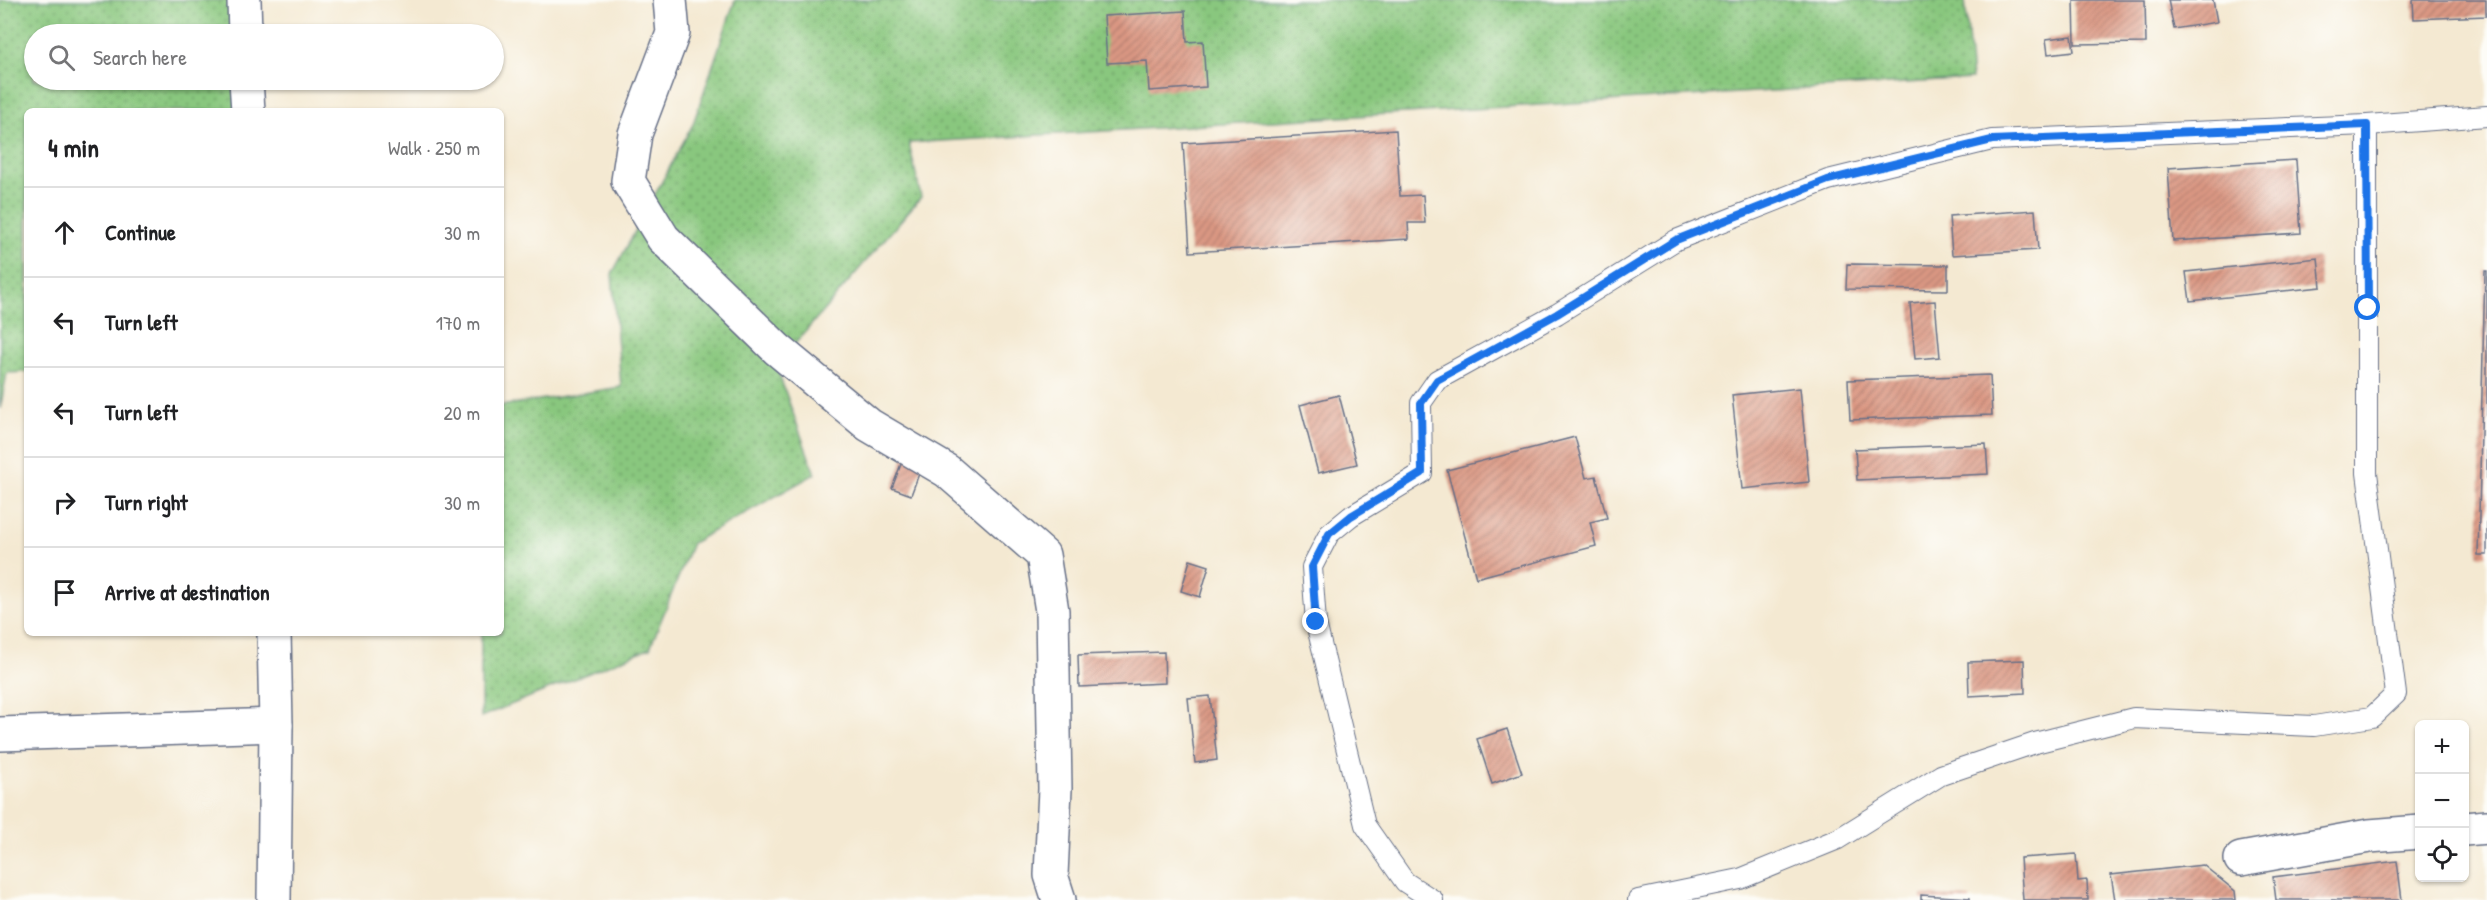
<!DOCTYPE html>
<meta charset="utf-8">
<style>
:root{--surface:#fff;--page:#f2f2f2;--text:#202124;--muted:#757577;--line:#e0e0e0}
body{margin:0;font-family:"Patrick Hand",sans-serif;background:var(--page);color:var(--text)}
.controls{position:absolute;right:18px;bottom:18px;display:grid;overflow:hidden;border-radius:9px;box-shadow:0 2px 4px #0004}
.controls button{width:54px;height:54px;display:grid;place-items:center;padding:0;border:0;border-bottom:2px solid var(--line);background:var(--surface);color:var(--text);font:30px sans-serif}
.stop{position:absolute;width:18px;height:18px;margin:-14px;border:4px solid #1a73e8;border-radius:50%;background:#fff}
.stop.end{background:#1a73e8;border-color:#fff;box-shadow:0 2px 6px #0008}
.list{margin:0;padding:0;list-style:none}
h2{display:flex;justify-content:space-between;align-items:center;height:78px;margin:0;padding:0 24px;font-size:26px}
h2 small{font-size:20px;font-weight:400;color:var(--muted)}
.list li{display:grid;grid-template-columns:39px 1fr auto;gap:18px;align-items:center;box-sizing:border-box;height:90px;padding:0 24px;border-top:2px solid var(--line)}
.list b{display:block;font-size:22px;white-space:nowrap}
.list em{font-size:20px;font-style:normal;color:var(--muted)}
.icon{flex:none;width:33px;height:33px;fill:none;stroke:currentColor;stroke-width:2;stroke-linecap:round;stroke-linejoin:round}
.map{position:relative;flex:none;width:2487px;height:900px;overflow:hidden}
.search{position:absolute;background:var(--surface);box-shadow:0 2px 4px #0004;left:24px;top:24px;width:480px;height:66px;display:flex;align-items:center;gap:15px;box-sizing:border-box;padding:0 21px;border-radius:33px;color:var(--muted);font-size:22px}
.panel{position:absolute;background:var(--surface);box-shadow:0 2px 4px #0004;left:24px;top:108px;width:480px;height:528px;border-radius:9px}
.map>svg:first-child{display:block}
</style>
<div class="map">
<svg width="2487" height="900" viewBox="0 0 2487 900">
<defs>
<pattern id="grass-dots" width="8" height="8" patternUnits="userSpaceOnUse" patternTransform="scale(1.5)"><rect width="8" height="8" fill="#89c77e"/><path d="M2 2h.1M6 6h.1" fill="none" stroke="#6fa26a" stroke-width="1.8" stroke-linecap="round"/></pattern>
<pattern id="building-hatch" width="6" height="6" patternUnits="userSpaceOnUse" patternTransform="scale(1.5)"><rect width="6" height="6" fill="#db9883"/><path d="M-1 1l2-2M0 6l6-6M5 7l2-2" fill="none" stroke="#b17c6e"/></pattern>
</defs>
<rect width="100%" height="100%" fill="#fdfcf7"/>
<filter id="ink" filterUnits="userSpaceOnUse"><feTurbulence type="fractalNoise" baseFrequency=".0167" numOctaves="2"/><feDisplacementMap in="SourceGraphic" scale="12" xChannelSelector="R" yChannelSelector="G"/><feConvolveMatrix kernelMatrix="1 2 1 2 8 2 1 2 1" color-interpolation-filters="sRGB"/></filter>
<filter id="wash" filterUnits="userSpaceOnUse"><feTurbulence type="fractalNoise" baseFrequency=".008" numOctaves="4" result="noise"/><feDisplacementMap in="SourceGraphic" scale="24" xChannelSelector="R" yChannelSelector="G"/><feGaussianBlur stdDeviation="1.35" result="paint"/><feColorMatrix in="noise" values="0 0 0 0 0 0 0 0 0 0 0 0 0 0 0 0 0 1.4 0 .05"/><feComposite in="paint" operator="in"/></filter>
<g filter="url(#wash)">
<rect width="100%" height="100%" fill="#f4e9d2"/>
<!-- grass -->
<g fill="url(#grass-dots)" stroke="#527b6e" stroke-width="1.5">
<polygon points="0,0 232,0 233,34 34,34 34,80 235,80 236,111 27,111 27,372 7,373 0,409"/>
<polygon points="735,0 1965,0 1972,79 909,143 921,197 776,366 815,474 692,543 650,648 481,717 481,633 501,633 501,406 621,387 612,274 693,124"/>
</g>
<g id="blocks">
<!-- building -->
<g fill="url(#building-hatch)">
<polygon points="2074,0 2145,0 2146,43 2075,44"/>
<polygon points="2168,0 2213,0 2217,22 2174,29"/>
<polygon points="2413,0 2486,0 2486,16 2414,19"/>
<polygon points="1185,11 1187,42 1203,41 1206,87 1149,91 1147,61 1107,63 1104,16"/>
<polygon points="2072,36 2074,51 2048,54 2046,39"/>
<polygon points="1396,130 1400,196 1423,195 1425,223 1408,223 1409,239 1190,252 1183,143"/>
<polygon points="2296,160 2301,233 2173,241 2168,168"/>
<polygon points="2035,210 2038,250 1952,255 1949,216"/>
<polygon points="2318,258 2321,287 2190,301 2186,272"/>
<polygon points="1847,264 1948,265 1948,290 1846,289"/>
<polygon points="2485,271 2487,271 2487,555 2478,555"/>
<polygon points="1935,301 1940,357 1915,359 1910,303"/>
<polygon points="1990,375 1992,415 1850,420 1848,380"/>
<polygon points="1800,388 1809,482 1742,489 1732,395"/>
<polygon points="1339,395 1357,464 1318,473 1300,405"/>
<polygon points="1575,437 1586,478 1596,476 1607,518 1590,522 1596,546 1476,578 1447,470"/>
<polygon points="1986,444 1988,474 1857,480 1855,449"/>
<polygon points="904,456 923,463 911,495 892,488"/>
<polygon points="1190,560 1209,566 1200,597 1181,591"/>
<polygon points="1164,652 1165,683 1079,687 1078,655"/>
<polygon points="2024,660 2025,693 1969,696 1968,662"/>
<polygon points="1210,696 1217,760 1195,763 1188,698"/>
<polygon points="1507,729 1522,773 1492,784 1477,739"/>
<polygon points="2076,854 2078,881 2087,880 2088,900 2023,900 2020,858"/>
<polygon points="2397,861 2402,900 2276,900 2273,877"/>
<polygon points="2203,865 2235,891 2236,900 2115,900 2111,875"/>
<polygon points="1921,895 1970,898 1970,900 1921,900"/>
</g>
</g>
</g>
<g filter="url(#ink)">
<use href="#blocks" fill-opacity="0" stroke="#677087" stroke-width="1.5"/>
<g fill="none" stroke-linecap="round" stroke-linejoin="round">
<!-- service casing -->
<g stroke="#677087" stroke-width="22">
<g id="service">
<polyline points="1433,900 1405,882 1365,825 1316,623 1312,567 1329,534 1351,516 1422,473 1421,403 1437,380 1557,314 1676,240 1828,180 1992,140 2367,125 2487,116"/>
<polyline points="1638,900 1740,879 1838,839 1941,775 2035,743 2134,718 2314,726 2372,717 2396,694 2367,473 2367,125"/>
</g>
</g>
<!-- minor casing -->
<g stroke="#677087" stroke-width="36">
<g id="minor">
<polyline points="244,0 245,34"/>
<polyline points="670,0 673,33 635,134 628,181 663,238 777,349 869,425 947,471 1043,555 1052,611 1055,789 1051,875 1059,900"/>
<polyline points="246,80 248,111"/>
<polyline points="274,633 276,725 274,900"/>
<polyline points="0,734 276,725"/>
<polyline points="2464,829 2487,827"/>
<polyline points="2241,859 2369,836 2420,832"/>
</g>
</g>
<!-- service -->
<use href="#service" stroke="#fff" stroke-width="20"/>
<!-- minor -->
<use href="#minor" stroke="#fff" stroke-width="33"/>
</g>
</g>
<g fill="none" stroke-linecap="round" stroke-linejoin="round" filter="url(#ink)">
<!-- route -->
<polyline stroke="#1a73e8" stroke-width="8" points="1316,622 1312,567 1329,534 1351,516 1422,473 1421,403 1437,380 1557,314 1676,240 1828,180 1992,140 2367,125 2368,308"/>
</g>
</svg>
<div class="controls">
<button>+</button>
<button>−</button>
<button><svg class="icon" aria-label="locate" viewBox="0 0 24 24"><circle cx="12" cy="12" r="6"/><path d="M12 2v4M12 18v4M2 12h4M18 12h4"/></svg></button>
</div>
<div class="stop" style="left:2368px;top:308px"></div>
<div class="stop end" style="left:1316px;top:622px"></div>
<div class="search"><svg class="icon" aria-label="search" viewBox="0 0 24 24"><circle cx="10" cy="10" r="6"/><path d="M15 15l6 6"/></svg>Search here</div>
<section class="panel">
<h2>4 min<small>Walk · 250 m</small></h2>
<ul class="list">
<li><svg class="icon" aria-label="ahead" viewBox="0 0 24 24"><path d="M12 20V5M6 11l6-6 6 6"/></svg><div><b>Continue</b></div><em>30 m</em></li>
<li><svg class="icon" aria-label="left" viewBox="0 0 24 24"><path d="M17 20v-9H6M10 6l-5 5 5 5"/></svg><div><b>Turn left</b></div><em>170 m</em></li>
<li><svg class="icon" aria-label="left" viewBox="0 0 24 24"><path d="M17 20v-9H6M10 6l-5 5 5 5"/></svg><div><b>Turn left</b></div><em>20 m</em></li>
<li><svg class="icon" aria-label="right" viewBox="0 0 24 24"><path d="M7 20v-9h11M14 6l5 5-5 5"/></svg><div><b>Turn right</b></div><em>30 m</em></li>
<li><svg class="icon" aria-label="arrive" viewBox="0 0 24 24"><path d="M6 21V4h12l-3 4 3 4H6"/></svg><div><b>Arrive at destination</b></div></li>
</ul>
</section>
</div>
